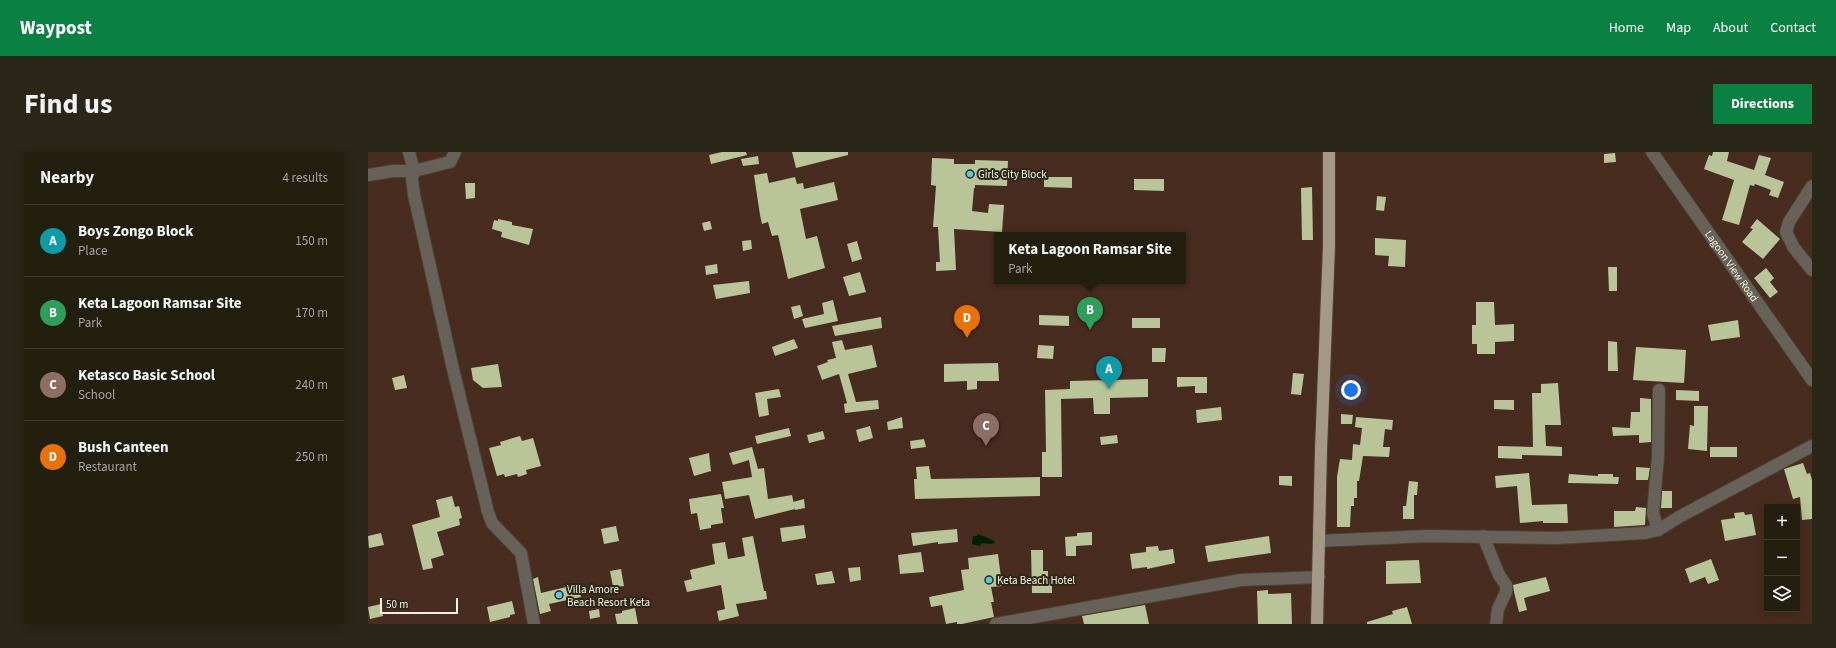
<!DOCTYPE html>
<meta charset="utf-8">
<style>
:root{--surface:#221f0f;--page:#2a2718;--text:#f1f3f6;--muted:#a2a29e;--line:#3f3d2f;--accent:#0b8043}
body{margin:0;font-family:"Source Sans 3",sans-serif;background:var(--page);color:var(--text)}
.controls{position:absolute;right:12px;bottom:12px;display:grid;overflow:hidden;border-radius:0px;box-shadow:0 2px 10px #0003}
.controls button{width:36px;height:36px;display:grid;place-items:center;padding:0;border:0;border-bottom:1px solid var(--line);background:var(--surface);color:var(--text);font:20px sans-serif}
.scale{position:absolute;left:12px;bottom:10px;width:78px;box-sizing:border-box;padding-left:4px;border:2px solid #f5f2e5;border-top:0;font-size:11px;line-height:14px;white-space:nowrap;color:#f5f2e5;-webkit-text-stroke:3px #2e2914;paint-order:stroke}
.you{position:absolute;left:983px;top:238px;width:14px;height:14px;margin:-10px;border:3px solid #fff;border-radius:50%;background:#1a73e8;box-shadow:0 0 0 6px #1a73e833}
.badge{display:grid;place-items:center;width:26px;height:26px;border-radius:50%;background:var(--accent);color:#fff;font-size:13px;font-weight:700}
.pin{position:absolute;translate:-50% -33px;filter:drop-shadow(0 1px 2px #0008)}
.pin::after{content:'';position:absolute;top:21px;width:14px;height:12px;background:inherit;clip-path:polygon(0 0,100% 0,50% 100%)}
.popup{position:absolute;left:626px;top:80px;width:192px;height:52px;box-sizing:border-box;display:grid;place-content:center;border-radius:0px;background:var(--surface);filter:drop-shadow(0 1px 3px #0005);font-size:13px;white-space:nowrap;color:var(--muted)}
.popup b{font-size:15px;color:var(--text)}
.popup::after{content:'';position:absolute;left:50%;top:100%;margin-left:-8px;border:8px solid transparent;border-top-color:var(--surface)}
.list{margin:0;padding:0;list-style:none}
h2{display:flex;justify-content:space-between;align-items:center;height:52px;margin:0;padding:0 16px;font-size:17px}
h2 small{font-size:13px;font-weight:400;color:var(--muted)}
.list li{display:grid;grid-template-columns:26px 1fr auto;gap:12px;align-items:center;box-sizing:border-box;height:72px;padding:0 16px;border-top:1px solid var(--line)}
.list b{display:block;font-size:15px;white-space:nowrap}
.list p{margin:0;font-size:13px;white-space:nowrap;color:var(--muted)}
.list em{font-size:13px;font-style:normal;color:var(--muted)}
.icon{flex:none;width:22px;height:22px;fill:none;stroke:currentColor;stroke-width:2;stroke-linecap:round;stroke-linejoin:round}
.map{position:relative;flex:none;width:1444px;height:472px;overflow:hidden;border-radius:0px}
header{display:flex;align-items:center;gap:24px;box-sizing:border-box;height:56px;padding:0 20px;background:var(--accent);color:#fff}
header strong{font-size:19px}
nav{display:flex;gap:22px;margin-inline-start:auto;font-size:14px}
.intro{display:flex;align-items:center;justify-content:space-between;box-sizing:border-box;height:96px;padding:0 24px}
h1{margin:0;font-size:28px}
.button{padding:10px 18px;border-radius:0px;background:var(--accent);color:#fff;font-size:14px;font-weight:700}
main{display:flex;gap:24px;padding:0 24px}
aside{flex:1;background:var(--surface);border-radius:0px;box-shadow:0 2px 10px #0003}
.map>svg:first-child{display:block}
</style>
<header>
<strong>Waypost</strong>
<nav><a>Home</a><a>Map</a><a>About</a><a>Contact</a></nav>
</header>
<div class="intro"><h1>Find us</h1><a class="button">Directions</a></div>
<main>
<aside>
<h2>Nearby<small>4 results</small></h2>
<ul class="list">
<li><span class="badge" style="background:#0f9aa8">A</span><div><b>Boys Zongo Block</b><p>Place</p></div><em>150 m</em></li>
<li><span class="badge" style="background:#2e9e5b">B</span><div><b>Keta Lagoon Ramsar Site</b><p>Park</p></div><em>170 m</em></li>
<li><span class="badge" style="background:#8d6e63">C</span><div><b>Ketasco Basic School</b><p>School</p></div><em>240 m</em></li>
<li><span class="badge" style="background:#e8710a">D</span><div><b>Bush Canteen</b><p>Restaurant</p></div><em>250 m</em></li>
</ul>
</aside>
<div class="map">
<svg width="1444" height="472" viewBox="0 0 1444 472">
<rect width="100%" height="100%" fill="#2e2914"/>
<!-- green -->
<path fill="#482c1f" fill-rule="evenodd" d="M0,0H1444V472H0ZM629,83H815V129H629ZM1399,355H1429V457H1399Z"/>
<!-- water -->
<polygon fill="#021f04" points="610,382 625,388 627,391 621,392 614,391 612,394 604,392 605,384 609,384"/>
<!-- building -->
<g fill="#b9c598">
<polygon points="354,0 378,0 379,3 343,12 341,3"/>
<polygon points="424,0 480,0 480,3 428,16"/>
<polygon points="1345,0 1361,0 1359,9 1386,18 1391,3 1403,6 1397,23 1416,30 1410,46 1401,43 1403,38 1387,32 1386,34 1382,33 1371,73 1354,68 1366,28 1336,17 1341,3 1344,4"/>
<polygon points="1247,1 1248,10 1236,11 1236,2"/>
<polygon points="390,4 391,12 375,14 373,7"/>
<polygon points="564,6 586,7 586,12 607,12 607,8 640,9 639,34 607,33 607,36 606,36 604,59 620,61 621,52 636,53 634,80 586,77 588,118 568,119 568,110 572,110 570,75 565,75 568,34 563,33"/>
<polygon points="399,21 401,31 427,25 429,32 435,31 436,37 466,30 470,48 432,57 438,87 449,84 457,116 420,127 410,83 404,84 400,70 394,72 392,63 386,23"/>
<polygon points="676,25 704,25 704,36 676,35"/>
<polygon points="766,27 796,27 796,39 766,38"/>
<polygon points="97,31 107,31 107,46 98,47"/>
<polygon points="944,35 945,88 934,88 933,36"/>
<polygon points="1009,44 1018,45 1016,59 1008,58"/>
<polygon points="130,67 144,70 144,73 165,77 161,93 133,85 134,80 124,77 126,68 130,69"/>
<polygon points="1389,67 1412,87 1395,107 1374,90 1385,77 1382,76"/>
<polygon points="342,69 344,77 336,79 334,71"/>
<polygon points="1007,86 1038,88 1037,115 1020,114 1021,104 1007,103"/>
<polygon points="383,88 384,97 375,99 374,89"/>
<polygon points="489,89 494,107 484,110 479,92"/>
<polygon points="349,112 350,121 338,123 337,114"/>
<polygon points="1240,115 1249,115 1249,139 1241,139"/>
<polygon points="1398,116 1406,126 1402,130 1410,140 1402,146 1386,126"/>
<polygon points="492,120 498,140 481,144 475,125"/>
<polygon points="381,129 382,141 348,147 345,133"/>
<polygon points="465,148 470,169 437,176 434,167 456,162 454,151"/>
<polygon points="1108,150 1126,150 1127,173 1146,172 1146,189 1127,190 1127,202 1109,202 1109,192 1104,192 1104,173 1108,173"/>
<polygon points="432,153 435,164 426,167 423,155"/>
<polygon points="671,163 701,164 701,174 671,173"/>
<polygon points="513,165 514,176 467,184 464,174"/>
<rect x="764" y="166" width="28" height="10"/>
<polygon points="1370,168 1372,185 1343,189 1340,173"/>
<polygon points="426,187 430,196 407,204 404,195"/>
<polygon points="474,188 477,198 504,193 509,215 480,222 488,250 510,248 511,257 477,261 476,252 479,251 471,222 454,228 449,214 460,210 459,208 468,206 464,190"/>
<polygon points="1240,189 1249,190 1250,219 1240,219"/>
<polygon points="670,193 686,194 685,207 669,206"/>
<polygon points="1268,195 1318,198 1316,231 1265,228"/>
<polygon points="784,196 798,196 797,210 784,210"/>
<polygon points="630,211 631,229 609,229 609,237 599,238 599,229 576,230 576,212"/>
<polygon points="130,212 134,235 115,236 105,228 103,216"/>
<polygon points="925,221 936,222 933,243 923,242"/>
<polygon points="36,223 39,236 27,238 24,226"/>
<polygon points="809,225 839,225 839,241 827,241 827,234 809,235"/>
<polygon points="780,227 780,245 742,246 742,262 726,262 725,246 693,247 694,325 674,325 674,300 678,300 677,238 702,237 702,229"/>
<polygon points="1190,231 1193,273 1177,273 1178,294 1194,295 1194,304 1154,303 1154,307 1130,306 1130,294 1165,295 1164,241 1173,241 1173,232"/>
<polygon points="411,237 413,245 399,247 401,263 391,265 387,241"/>
<polygon points="1308,238 1331,239 1331,249 1308,248"/>
<polygon points="1272,246 1283,247 1283,290 1271,291 1271,283 1245,284 1244,275 1262,276 1263,260 1272,260"/>
<polygon points="1126,248 1146,248 1146,258 1126,257"/>
<polygon points="1326,254 1340,254 1339,299 1320,297 1322,273 1326,274"/>
<polygon points="853,255 854,268 829,271 828,258"/>
<polygon points="973,262 985,263 984,272 973,272"/>
<polygon points="534,265 535,276 520,278 519,270"/>
<polygon points="988,265 1025,268 1024,278 1017,277 1015,295 1022,295 1021,305 995,304 991,329 989,329 989,346 986,346 986,354 983,354 982,375 969,375 969,325 972,307 984,308 985,292 992,293 994,276 987,275"/>
<polygon points="502,274 505,286 491,290 488,278"/>
<polygon points="421,276 423,284 389,292 387,284"/>
<polygon points="455,279 457,287 441,291 439,283"/>
<polygon points="749,283 750,291 733,293 732,285"/>
<polygon points="152,284 154,289 165,286 173,314 158,318 159,322 150,325 149,322 137,325 136,322 129,324 121,296 133,293 132,290"/>
<polygon points="556,287 558,295 543,297 542,289"/>
<polygon points="384,295 390,317 396,316 400,347 424,343 427,357 387,367 381,343 357,347 354,330 384,325 381,308 365,313 361,301"/>
<rect x="1342" y="295" width="27" height="10"/>
<polygon points="341,301 343,319 326,324 321,306"/>
<polygon points="1435,311 1439,322 1442,321 1444,328 1444,367 1434,368 1432,345 1425,347 1416,317"/>
<polygon points="561,314 563,327 672,325 672,344 547,347 546,327 549,327 548,315"/>
<polygon points="1268,315 1282,316 1280,328 1268,328"/>
<polygon points="1161,321 1164,353 1199,352 1200,371 1175,371 1175,369 1152,371 1149,334 1128,336 1127,324"/>
<polygon points="1201,322 1230,324 1230,322 1245,322 1245,325 1251,325 1250,332 1200,331"/>
<polygon points="911,324 924,324 924,334 911,333"/>
<polygon points="1041,329 1050,330 1049,343 1046,343 1046,367 1035,367 1035,354 1038,354"/>
<polygon points="1294,339 1304,339 1304,356 1293,356"/>
<polygon points="353,342 356,356 353,356 355,371 343,373 343,376 332,378 329,361 323,362 321,347"/>
<polygon points="84,344 87,355 91,354 94,366 91,367 92,373 69,380 76,403 63,407 65,416 55,418 44,373 72,365 68,348"/>
<polygon points="436,347 437,356 427,358 425,350"/>
<polygon points="1268,355 1278,356 1277,373 1246,375 1246,359 1267,359"/>
<polygon points="1376,360 1377,363 1384,362 1388,383 1357,389 1353,368 1367,366 1366,361"/>
<polygon points="436,373 438,386 414,390 412,376"/>
<polygon points="248,374 251,389 236,392 233,377"/>
<polygon points="589,377 590,390 570,392 570,390 545,394 543,381"/>
<polygon points="724,380 724,393 708,394 708,404 698,404 697,385 709,384 709,381"/>
<polygon points="13,381 16,393 1,396 0,384"/>
<polygon points="385,384 396,439 398,439 399,447 368,452 371,464 351,469 349,459 357,457 353,433 319,440 316,429 324,427 322,418 347,412 344,392 357,390 360,407 377,404 374,386"/>
<polygon points="901,384 903,401 840,410 837,394"/>
<polygon points="790,394 791,399 805,397 807,411 779,417 779,415 764,417 762,402 778,400 778,395"/>
<polygon points="663,398 675,398 675,419 680,419 680,427 684,427 684,441 664,441"/>
<polygon points="553,400 556,420 532,422 530,403"/>
<polygon points="630,402 634,434 623,435 626,450 623,450 626,465 594,472 589,472 589,470 578,472 574,453 563,455 561,445 596,438 593,418 601,417 600,406"/>
<polygon points="1343,407 1351,428 1340,432 1337,425 1322,431 1317,417"/>
<polygon points="1051,408 1053,431 1018,432 1018,409"/>
<polygon points="492,415 493,428 482,430 480,416"/>
<polygon points="253,417 256,434 245,435 242,419"/>
<polygon points="464,419 467,431 449,433 447,422"/>
<polygon points="170,425 173,441 211,432 213,445 181,452 183,459 172,462 165,427"/>
<polygon points="1178,425 1182,439 1156,446 1159,458 1151,460 1146,440 1145,433"/>
<polygon points="900,438 900,442 923,441 924,472 890,472 889,439"/>
<polygon points="144,449 147,462 142,463 142,465 122,470 119,455"/>
<polygon points="13,452 15,464 2,467 0,455"/>
<polygon points="777,453 781,472 716,472 714,464"/>
<polygon points="1039,455 1044,472 999,472 999,470 1025,462 1024,459"/>
<polygon points="267,456 270,472 249,472 247,462 254,461 254,459"/>
<polygon points="231,457 232,465 222,467 221,459"/>
</g>
<g fill="none" stroke-linecap="round" stroke-linejoin="round">
<!-- minor casing -->
<g stroke="#4a4531" stroke-width="14">
<g id="minor">
<polyline points="87,0 82,10 46,19 44,26 46,43 85,217 120,360 124,371 153,401 166,472"/>
<path id="s1" d="M1284,0L1444,228"/>
<polyline points="0,23 25,19 46,19 41,0"/>
<polyline points="1444,34 1421,70 1418,80 1426,96 1444,118"/>
<polyline points="1290,378 1285,361 1290,305 1291,238"/>
<polyline points="1115,384 1131,423 1138,433 1138,440 1130,457 1128,472"/>
<polyline points="951,389 1059,384 1189,386 1277,381 1290,378 1311,365 1444,294"/>
<polyline points="628,472 873,428 951,425"/>
</g>
</g>
<!-- major casing -->
<g stroke="#4a4531" stroke-width="14">
<polyline id="major" points="949,472 953,298 961,94 961,0"/>
</g>
<!-- minor -->
<use href="#minor" stroke="#686159" stroke-width="12"/>
<!-- major -->
<use href="#major" stroke="#a69887" stroke-width="12"/>
</g>
<!-- markers -->
<g fill="#59c8e5" stroke="#2e2914" stroke-width="1.5">
<circle cx="602" cy="22" r="4"/>
<circle cx="621" cy="428" r="4"/>
<circle cx="191" cy="443" r="4"/>
</g>
<g text-anchor="middle" stroke-width="4" stroke-linejoin="round" paint-order="stroke">
<!-- poi labels -->
<g font-size="11" fill="#f5f2e5" stroke="#2e2914" text-anchor="start">
<text x="610" y="26">Girls City Block</text>
<text x="629" y="432">Keta Beach Hotel</text>
<text x="199" y="441">Villa Amore<tspan x="199" dy="13">Beach Resort Keta</tspan></text>
</g>
<!-- street labels -->
<g font-size="11" fill="#f5f2e5" stroke="#2e2914">
<text dy="4" stroke="none"><textPath href="#s1" startOffset="139">Lagoon View Road</textPath></text>
</g>
</g>
</svg>
<div class="controls">
<button>+</button>
<button>−</button>
<button><svg class="icon" aria-label="layers" viewBox="0 0 24 24"><path d="M12 4l9 5-9 5-9-5zM3 14l9 5 9-5"/></svg></button>
</div>
<div class="scale">50 m</div>
<div class="you"></div>
<div class="pin badge" style="left:741px;top:237px;background:#0f9aa8">A</div>
<div class="pin badge" style="left:722px;top:178px;background:#2e9e5b">B</div>
<div class="popup"><b>Keta Lagoon Ramsar Site</b>Park</div>
<div class="pin badge" style="left:618px;top:294px;background:#8d6e63">C</div>
<div class="pin badge" style="left:599px;top:186px;background:#e8710a">D</div>
</div>
</main>
